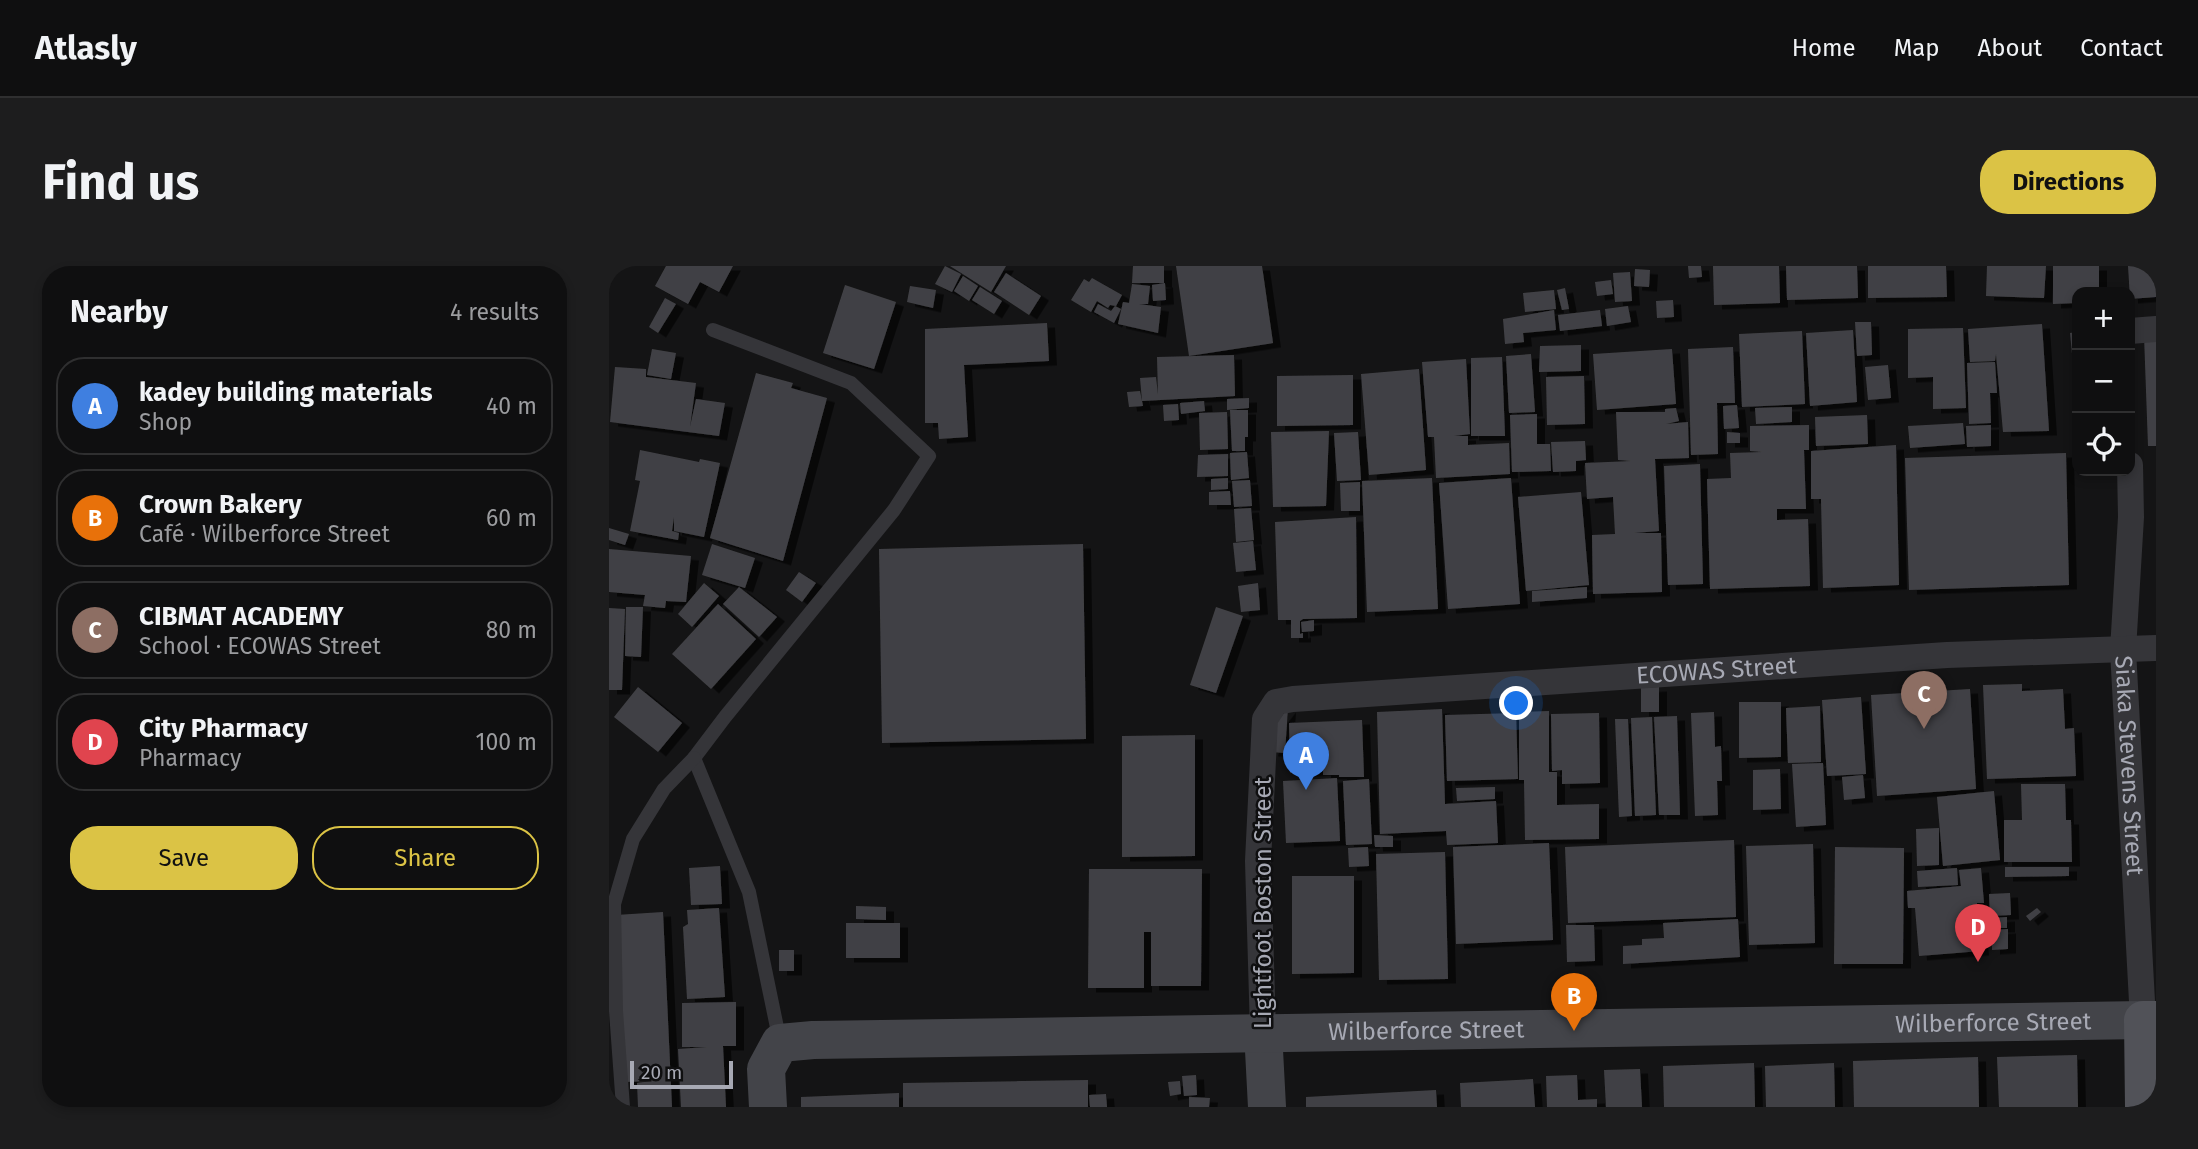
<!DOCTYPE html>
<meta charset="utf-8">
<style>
:root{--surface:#0f0f10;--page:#1d1d1e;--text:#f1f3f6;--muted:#9b9c9f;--line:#2f2f30;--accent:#dbc345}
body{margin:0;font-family:"Fira Sans",sans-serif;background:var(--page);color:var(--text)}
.controls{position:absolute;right:21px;top:21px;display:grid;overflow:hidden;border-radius:14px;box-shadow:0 4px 10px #0003}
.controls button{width:63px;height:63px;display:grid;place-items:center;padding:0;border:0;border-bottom:2px solid var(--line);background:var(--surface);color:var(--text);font:35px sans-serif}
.scale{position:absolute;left:21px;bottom:18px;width:103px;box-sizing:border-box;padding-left:7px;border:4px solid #a7a9b4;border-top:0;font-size:19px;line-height:24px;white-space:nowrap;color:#a7a9b4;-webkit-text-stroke:5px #0f0f10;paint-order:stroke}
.you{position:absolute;left:908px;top:438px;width:24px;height:24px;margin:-18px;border:5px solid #fff;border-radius:50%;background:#1a73e8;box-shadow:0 0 0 10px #1a73e833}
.badge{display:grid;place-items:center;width:46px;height:46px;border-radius:50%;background:var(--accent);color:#fff;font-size:23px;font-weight:700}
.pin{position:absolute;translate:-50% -58px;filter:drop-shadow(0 2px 4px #0008)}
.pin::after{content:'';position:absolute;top:37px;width:24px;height:21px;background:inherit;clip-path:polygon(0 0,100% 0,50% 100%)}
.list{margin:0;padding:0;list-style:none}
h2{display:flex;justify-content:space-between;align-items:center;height:91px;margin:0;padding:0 28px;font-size:30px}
h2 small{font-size:23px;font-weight:400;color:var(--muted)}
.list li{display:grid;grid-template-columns:46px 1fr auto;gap:21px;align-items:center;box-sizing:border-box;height:98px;margin:0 14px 14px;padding:0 14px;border:2px solid var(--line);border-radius:28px}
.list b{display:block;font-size:26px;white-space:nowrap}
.list p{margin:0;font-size:23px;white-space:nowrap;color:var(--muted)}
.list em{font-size:23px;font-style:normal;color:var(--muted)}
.actions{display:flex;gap:14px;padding:21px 28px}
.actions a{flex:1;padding:16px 0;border:2px solid var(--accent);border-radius:28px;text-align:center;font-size:24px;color:var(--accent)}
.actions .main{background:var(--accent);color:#111}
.icon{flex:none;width:38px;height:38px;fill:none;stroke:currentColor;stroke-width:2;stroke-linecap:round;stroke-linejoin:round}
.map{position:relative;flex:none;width:1547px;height:841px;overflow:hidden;border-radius:28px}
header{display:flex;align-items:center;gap:42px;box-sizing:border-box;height:98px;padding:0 35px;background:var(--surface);border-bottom:2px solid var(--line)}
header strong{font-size:33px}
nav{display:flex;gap:38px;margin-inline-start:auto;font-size:24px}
.intro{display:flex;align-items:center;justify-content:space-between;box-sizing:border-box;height:168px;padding:0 42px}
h1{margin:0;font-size:49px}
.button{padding:18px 32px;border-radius:28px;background:var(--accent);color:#111;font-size:24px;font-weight:700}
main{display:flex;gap:42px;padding:0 42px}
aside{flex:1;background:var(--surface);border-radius:28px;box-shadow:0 4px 10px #0003}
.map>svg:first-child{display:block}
</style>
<header>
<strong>Atlasly</strong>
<nav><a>Home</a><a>Map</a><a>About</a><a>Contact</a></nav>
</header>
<div class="intro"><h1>Find us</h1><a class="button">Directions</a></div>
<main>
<aside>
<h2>Nearby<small>4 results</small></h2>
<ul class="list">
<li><span class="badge" style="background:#3f7fe0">A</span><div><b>kadey building materials</b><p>Shop</p></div><em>40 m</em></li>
<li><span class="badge" style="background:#e8710a">B</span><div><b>Crown Bakery</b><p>Café · Wilberforce Street</p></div><em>60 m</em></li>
<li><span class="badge" style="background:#8d6e63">C</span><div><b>CIBMAT ACADEMY</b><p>School · ECOWAS Street</p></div><em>80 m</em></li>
<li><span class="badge" style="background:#e0444e">D</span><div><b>City Pharmacy</b><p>Pharmacy</p></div><em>100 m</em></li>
</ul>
<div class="actions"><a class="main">Save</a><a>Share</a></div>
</aside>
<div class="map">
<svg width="1547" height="841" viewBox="0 0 1547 841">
<defs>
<filter id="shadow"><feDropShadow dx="8" dy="4.5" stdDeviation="0" flood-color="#0009"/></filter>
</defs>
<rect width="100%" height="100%" fill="#141415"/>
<!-- building -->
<g fill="#414145" filter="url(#shadow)">
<polygon points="57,0 124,0 110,26 91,16 79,38 46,20"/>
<polygon points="336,0 352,8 343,26 326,18"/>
<polygon points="341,0 397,0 382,26"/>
<polygon points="524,0 555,0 555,17 523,17"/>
<polygon points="567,0 653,0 664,77 580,90"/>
<polygon points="1079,0 1092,0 1093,11 1080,12"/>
<polygon points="1104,0 1170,0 1171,37 1105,39"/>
<polygon points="1177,0 1248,0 1249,32 1178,34"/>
<polygon points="1259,0 1337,0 1338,31 1259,32"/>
<polygon points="1378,0 1437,0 1435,32 1377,30"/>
<polygon points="1444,0 1490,0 1490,26 1468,26 1468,37 1444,38"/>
<polygon points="1519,0 1547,0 1547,31 1521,33"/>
<polygon points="1026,3 1041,4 1040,21 1025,20"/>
<polygon points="1021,6 1023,35 1006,36 1004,7"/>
<polygon points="397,7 432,30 420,49 385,26"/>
<polygon points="354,10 369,20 360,35 345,25"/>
<polygon points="483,12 513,29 507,40 501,39 499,42 488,35 482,46 462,34 475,13 480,16"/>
<polygon points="1002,14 1004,28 988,30 986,16"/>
<polygon points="556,17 557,34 544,35 543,19"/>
<polygon points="523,18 541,20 539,38 530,38 552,41 549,67 509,58 514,36 520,37"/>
<polygon points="236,19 287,36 265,103 214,87"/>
<polygon points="301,20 327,24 324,42 298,36"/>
<polygon points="371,21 393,35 385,48 363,34"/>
<polygon points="956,22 960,43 953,44 948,24"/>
<polygon points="945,24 947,43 916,46 914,27"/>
<polygon points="56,32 67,38 49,67 40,61"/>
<polygon points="1064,34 1065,51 1048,52 1047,35"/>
<polygon points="489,38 502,45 506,40 512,43 505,57 485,46"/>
<polygon points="1019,40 1022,56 998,60 996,43"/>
<polygon points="945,44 947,64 914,67 915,76 896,78 894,53"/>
<polygon points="991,44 993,60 951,65 949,49"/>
<polygon points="1246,56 1262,56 1263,89 1248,90"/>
<polygon points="438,57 440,95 355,99 359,171 330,173 329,157 316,157 316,63"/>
<polygon points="1433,58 1440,165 1394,166 1387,88 1386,95 1361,96 1359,63"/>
<polygon points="1354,62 1357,142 1324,143 1324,111 1299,112 1299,63"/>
<polygon points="1244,64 1248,136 1201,140 1197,67"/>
<polygon points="1193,65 1196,138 1133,141 1130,68"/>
<polygon points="1468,66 1468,119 1466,119 1461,67"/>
<polygon points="1535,69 1547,69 1547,180 1539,180"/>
<polygon points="972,79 972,105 930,106 931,80"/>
<polygon points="1124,81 1126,137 1108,137 1109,188 1082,189 1079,83"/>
<polygon points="43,83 67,87 62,113 38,109"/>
<polygon points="1063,83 1067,138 988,144 984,88"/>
<polygon points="922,88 926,146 900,147 897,90"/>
<polygon points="625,89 626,130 533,135 531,112 547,111 549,129 548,91"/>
<polygon points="893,91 896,170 862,170 862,92"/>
<polygon points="857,93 861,168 845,170 859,170 859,179 900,177 901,208 827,212 825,171 819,171 813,96"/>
<polygon points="1386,96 1388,127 1381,127 1382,157 1360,158 1358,97"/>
<polygon points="1279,99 1282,132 1259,134 1256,101"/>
<polygon points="6,101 37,103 37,111 87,117 81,161 87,133 116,137 110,170 1,156"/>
<polygon points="810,103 817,204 760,209 752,108"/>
<polygon points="147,107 184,117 182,122 218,132 174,295 101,272"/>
<polygon points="744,109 744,159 668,160 668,110"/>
<polygon points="975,110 976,158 938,159 937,111"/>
<polygon points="531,125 534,140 520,141 518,126"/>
<polygon points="640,132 640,142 618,144 618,133"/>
<polygon points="595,135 596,145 572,148 571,137"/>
<polygon points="569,138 570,154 555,155 554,139"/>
<polygon points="1128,139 1130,162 1115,163 1114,140"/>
<polygon points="1183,141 1183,156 1147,158 1146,142"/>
<polygon points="1067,142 1070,155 1057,158 1079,156 1080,192 1046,193 1050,265 1025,267 1052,267 1053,326 984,328 983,269 1006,268 1004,231 978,233 976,197 1022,195 1009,194 1007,146 1056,146 1056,143"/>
<polygon points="621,144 639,144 639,171 636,171 636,185 623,185"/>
<polygon points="618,146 619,183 591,184 590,147"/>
<polygon points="928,148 928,178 941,178 942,205 903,206 901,149"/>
<polygon points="1258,149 1259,178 1207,180 1206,151"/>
<polygon points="1354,157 1356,178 1301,182 1299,160"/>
<polygon points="1200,159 1200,184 1195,184 1197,243 1168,243 1168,254 1199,253 1201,320 1101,323 1098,213 1122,212 1121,187 1153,186 1141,185 1141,160"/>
<polygon points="1382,159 1382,180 1358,181 1357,160"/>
<polygon points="720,165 717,240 664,241 662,166"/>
<polygon points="749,166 752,214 728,215 725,167"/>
<polygon points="1118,166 1131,167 1131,177 1118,177"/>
<polygon points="976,175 977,194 967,195 967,205 944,206 942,176"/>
<polygon points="1287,179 1290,319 1214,322 1212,233 1202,233 1202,185"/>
<polygon points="31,184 90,196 91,193 111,197 95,271 65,265 65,251 63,265 70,267 69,274 21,265 31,215 26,214"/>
<polygon points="638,186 640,212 622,214 621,187"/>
<polygon points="1457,187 1460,319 1300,324 1296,192"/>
<polygon points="619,188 619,210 588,211 589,189"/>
<polygon points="1091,198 1094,318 1059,319 1055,200"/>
<polygon points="619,212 619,223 602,224 602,213"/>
<polygon points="823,212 829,343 758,346 753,215"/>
<polygon points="902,212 911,338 839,343 830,217"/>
<polygon points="641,214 643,240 625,241 623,215"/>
<polygon points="751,216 751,245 732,245 731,217"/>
<polygon points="621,225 622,239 600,239 600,226"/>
<polygon points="972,226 980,319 917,325 909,231"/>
<polygon points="642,242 645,274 627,276 625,243"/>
<polygon points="747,251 748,352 694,353 691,355 691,368 694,367 694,372 682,372 682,354 669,354 666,256"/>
<polygon points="0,262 20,268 16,279 0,274"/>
<polygon points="644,275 647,304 627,306 624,277"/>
<polygon points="103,278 146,292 136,322 93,309"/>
<polygon points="474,278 477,473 273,477 270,283"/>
<polygon points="0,283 82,290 77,336 57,335 56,342 34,340 36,329 0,326"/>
<polygon points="190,306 207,317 193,336 177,324"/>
<polygon points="95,317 110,330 83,361 69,348"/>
<polygon points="649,317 651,344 632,346 629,320"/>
<polygon points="130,321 168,351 150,371 114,338"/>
<polygon points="978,321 978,332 923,336 923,325"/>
<polygon points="109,338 147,373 102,423 63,388"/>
<polygon points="17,341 34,341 32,391 16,390"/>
<polygon points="607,341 634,350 607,427 581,419"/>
<polygon points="0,342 16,343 13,424 0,424"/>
<polygon points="705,354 705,365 693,366 692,356"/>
<polygon points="1413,418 1413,425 1454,423 1456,463 1465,462 1467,510 1378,513 1374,419"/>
<polygon points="29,421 73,457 49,486 5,451"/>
<polygon points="1050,421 1050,446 1032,446 1032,422"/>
<polygon points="1361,423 1367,523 1268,530 1262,429"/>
<polygon points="1252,431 1257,508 1218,510 1213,434"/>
<polygon points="1130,436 1172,436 1172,491 1130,492"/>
<polygon points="1211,440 1212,496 1179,497 1177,442"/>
<polygon points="679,442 676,487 661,486 668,456"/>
<polygon points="833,443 836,538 887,535 889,577 838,579 837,565 771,568 768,446"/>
<polygon points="940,445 940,506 948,506 948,539 990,538 990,573 916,574 915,514 910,514 910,446"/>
<polygon points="1105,446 1106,481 1112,480 1113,515 1108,515 1109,549 1086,550 1082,447"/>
<polygon points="907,447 909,513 838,515 836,449"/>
<polygon points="990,447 991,517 953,518 953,504 943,505 942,448"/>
<polygon points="1068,450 1071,549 1050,549 1045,451"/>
<polygon points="1043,451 1047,549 1026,550 1022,452"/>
<polygon points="1006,453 1019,453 1023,550 1010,551"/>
<polygon points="753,454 755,511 730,511 730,509 714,509 714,505 681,507 680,457"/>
<polygon points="586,469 586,590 513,591 513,470"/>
<polygon points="1214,497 1217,559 1187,561 1183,498"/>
<polygon points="1171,503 1172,543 1144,544 1144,504"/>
<polygon points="1254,509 1256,532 1235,534 1233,511"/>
<polygon points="728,512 731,575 677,577 674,515"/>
<polygon points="760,513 763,578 737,579 734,515"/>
<polygon points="1412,518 1456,518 1457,554 1462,554 1463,596 1395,596 1395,554 1413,554"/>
<polygon points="886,521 886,533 848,535 847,522"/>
<polygon points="1385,525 1391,594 1334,600 1328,531"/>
<polygon points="1330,562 1330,599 1308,600 1307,563"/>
<polygon points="765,569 784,570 784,581 766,581"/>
<polygon points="1125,574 1127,651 959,657 956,581"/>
<polygon points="940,577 944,674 847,678 844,581"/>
<polygon points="1204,578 1206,677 1140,679 1137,580"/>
<polygon points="759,581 760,600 740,601 739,582"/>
<polygon points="1226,581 1295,582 1294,698 1225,698"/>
<polygon points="836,586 839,713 770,714 767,588"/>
<polygon points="111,600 113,638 82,639 80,602"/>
<polygon points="1396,601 1460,601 1460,610 1396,611"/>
<polygon points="1348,602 1349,619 1309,621 1308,605"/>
<polygon points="1372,602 1375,637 1368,637 1372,685 1310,690 1306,642 1299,642 1298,625 1352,620 1350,604"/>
<polygon points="480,603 593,603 592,720 542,720 542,666 535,666 535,722 479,722"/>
<polygon points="683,610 745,610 745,707 683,708"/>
<polygon points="1401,627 1402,649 1381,650 1380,628"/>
<polygon points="247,640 277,641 277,654 247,653"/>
<polygon points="110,642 116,731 78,733 74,661 79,658 78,644"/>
<polygon points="1428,642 1432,646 1421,655 1417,650"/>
<polygon points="54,646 63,841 29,841 28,817 42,815 16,816 7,649"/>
<polygon points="1398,651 1398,662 1384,662 1383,652"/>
<polygon points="1129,653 1131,691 1014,698 1014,680 1033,679 1033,673 1055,672 1054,657"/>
<rect x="237" y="657" width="54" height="35"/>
<polygon points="957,659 985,659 986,695 958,696"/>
<polygon points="1399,663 1399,683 1383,684 1383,664"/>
<rect x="170" y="684" width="15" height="21"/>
<polygon points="127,736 127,780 114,780 117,841 72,841 69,783 98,781 73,781 73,737"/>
<polygon points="1468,789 1469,841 1390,841 1388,791"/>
<polygon points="1369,791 1370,841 1245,841 1244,795"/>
<polygon points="1145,797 1146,841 1055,841 1054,800"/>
<polygon points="1225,797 1226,841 1157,841 1156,800"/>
<polygon points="1031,803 1033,841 997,841 995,804"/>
<polygon points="587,809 588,829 575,830 573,810"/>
<polygon points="968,809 969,834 988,833 988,841 938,841 937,810"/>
<polygon points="924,813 926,841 852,841 851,817"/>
<polygon points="479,814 479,841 294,841 294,817"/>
<polygon points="571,815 572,828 561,830 559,816"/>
<polygon points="827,824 828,841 697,841 697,831"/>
<polygon points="290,827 290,841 192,841 192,831"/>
<polygon points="497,828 498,841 481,841 480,829"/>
<polygon points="580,831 601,832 600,841 580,841"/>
</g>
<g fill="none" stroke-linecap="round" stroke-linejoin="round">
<!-- lane -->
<g stroke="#353539" stroke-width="14">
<polyline points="104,64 242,117 320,190 285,244 116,451 85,492 140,626 171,776"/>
<polyline points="14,841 7,745 5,638 24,573 55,523 85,492"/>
</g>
<!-- street -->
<g stroke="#353539" stroke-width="26">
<polyline points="1521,65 1547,63"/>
<path id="s1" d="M1521,199L1522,251L1514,384L1534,754"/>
<path id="s2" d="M654,765L649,595L656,453L667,436L684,433L1338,389L1547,382"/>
</g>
<!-- secondary -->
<g stroke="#434449" stroke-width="38">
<polyline points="654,765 658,841"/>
<path id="s3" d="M159,841L157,803L171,777L204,774C647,765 1091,763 1534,754"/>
</g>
<!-- primary -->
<polyline stroke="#515258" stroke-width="38" points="1535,841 1534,754 1547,754"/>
</g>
<g text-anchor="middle" stroke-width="5" stroke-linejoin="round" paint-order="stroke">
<!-- street labels -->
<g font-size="24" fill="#a7a9b4" stroke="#0f0f10">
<text dy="8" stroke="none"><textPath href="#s2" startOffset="774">ECOWAS Street</textPath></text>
<text dy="8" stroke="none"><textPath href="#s1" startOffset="301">Siaka Stevens Street</textPath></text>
<text transform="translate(654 637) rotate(-90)" y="8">Lightfoot Boston Street</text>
<text dy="8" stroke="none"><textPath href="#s3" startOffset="1281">Wilberforce Street</textPath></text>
<text dy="8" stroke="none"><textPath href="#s3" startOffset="714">Wilberforce Street</textPath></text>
</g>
</g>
</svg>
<div class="controls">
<button>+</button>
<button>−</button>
<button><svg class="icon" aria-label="locate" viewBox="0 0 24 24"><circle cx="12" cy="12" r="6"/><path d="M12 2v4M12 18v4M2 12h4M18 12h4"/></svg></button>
</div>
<div class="scale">20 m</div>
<div class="you"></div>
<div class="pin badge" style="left:697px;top:524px;background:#3f7fe0">A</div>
<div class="pin badge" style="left:965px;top:765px;background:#e8710a">B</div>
<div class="pin badge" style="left:1315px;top:463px;background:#8d6e63">C</div>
<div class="pin badge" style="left:1369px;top:696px;background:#e0444e">D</div>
</div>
</main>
